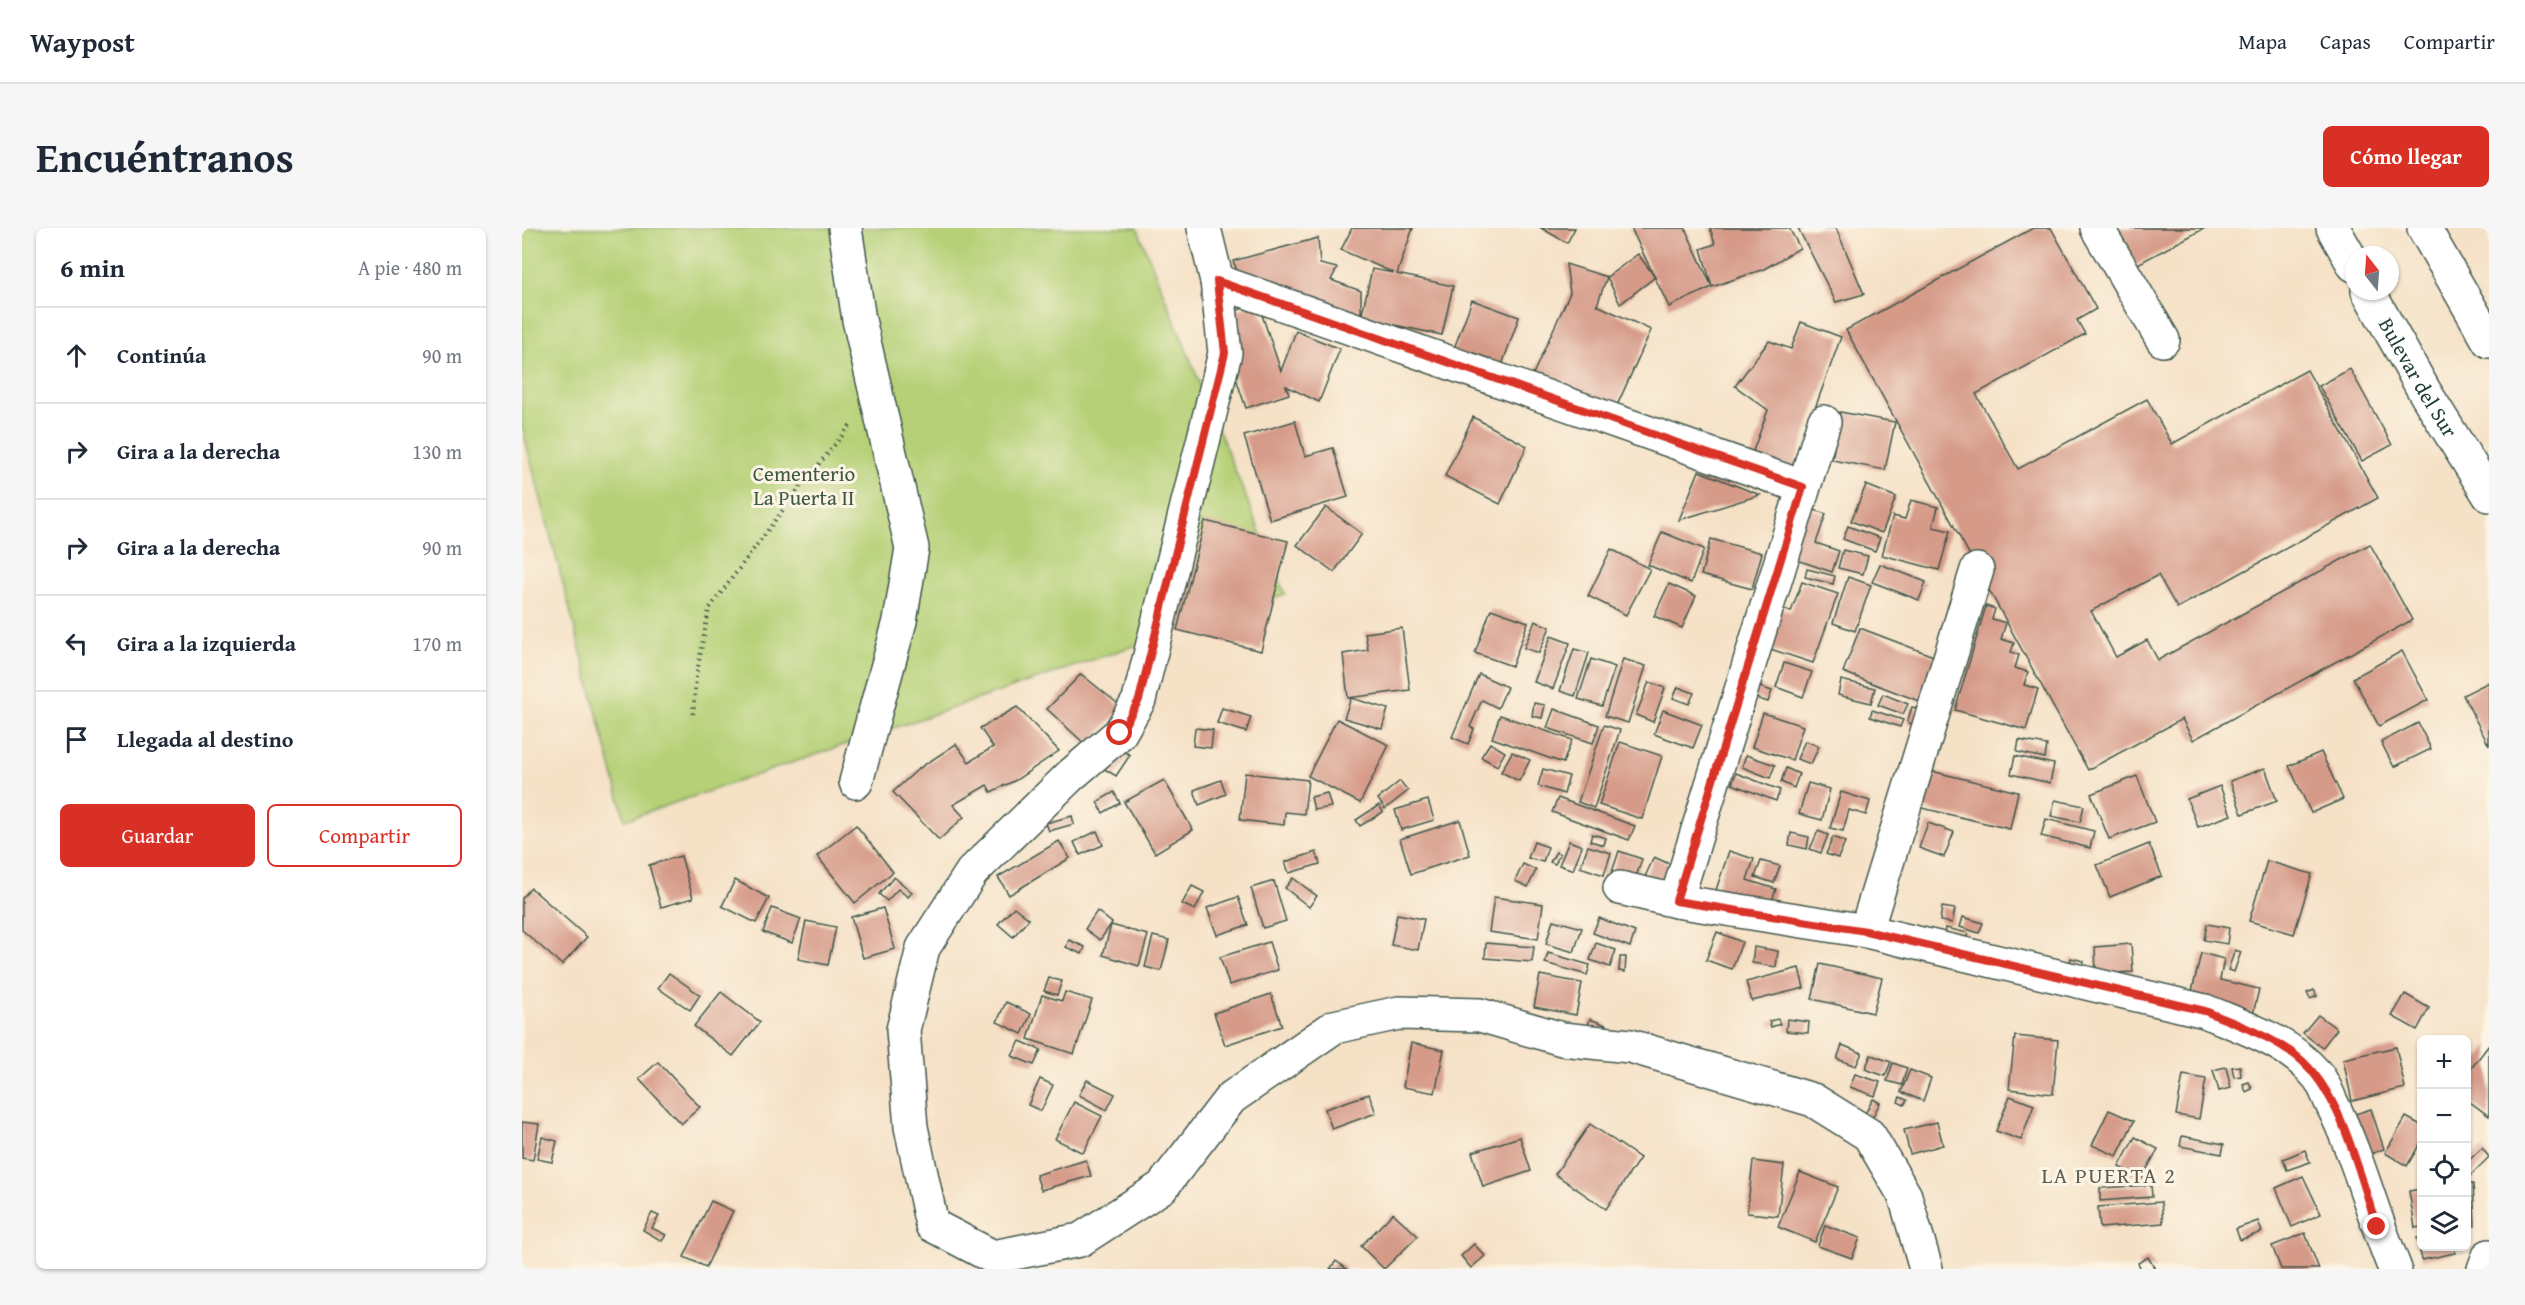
<!DOCTYPE html>
<html lang="es">
<meta charset="utf-8">
<style>
:root{--surface:#fff;--page:#f6f6f7;--text:#1f2937;--muted:#747a83;--line:#e0e1e3;--accent:#d93025}
body{margin:0;font-family:"Gentium Book Plus",serif;background:var(--page);color:var(--text)}
.controls{position:absolute;right:18px;bottom:18px;display:grid;overflow:hidden;border-radius:9px;box-shadow:0 2px 4px #0004}
.controls button{width:54px;height:54px;display:grid;place-items:center;padding:0;border:0;border-bottom:2px solid var(--line);background:var(--surface);color:var(--text);font:30px sans-serif}
.compass{position:absolute;left:1823px;top:18px;width:54px;height:54px;border-radius:50%;background:var(--surface);box-shadow:0 2px 4px #0004;rotate:343deg}
.stop{position:absolute;width:18px;height:18px;margin:-14px;border:4px solid #d93025;border-radius:50%;background:#fff}
.stop.end{background:#d93025;border-color:#fff;box-shadow:0 2px 6px #0008}
.list{margin:0;padding:0;list-style:none}
h2{display:flex;justify-content:space-between;align-items:center;height:78px;margin:0;padding:0 24px;font-size:26px}
h2 small{font-size:20px;font-weight:400;color:var(--muted)}
.list li{display:grid;grid-template-columns:39px 1fr auto;gap:18px;align-items:center;box-sizing:border-box;height:96px;padding:0 24px;border-top:2px solid var(--line)}
.list b{display:block;font-size:22px;white-space:nowrap}
.list em{font-size:20px;font-style:normal;color:var(--muted)}
.actions{display:flex;gap:12px;padding:18px 24px}
.actions a{flex:1;padding:14px 0;border:2px solid var(--accent);border-radius:9px;text-align:center;font-size:21px;color:var(--accent)}
.actions .main{background:var(--accent);color:#fff}
.icon{flex:none;width:33px;height:33px;fill:none;stroke:currentColor;stroke-width:2;stroke-linecap:round;stroke-linejoin:round}
.map{position:relative;flex:none;width:1967px;height:1041px;overflow:hidden;border-radius:9px}
header{display:flex;align-items:center;gap:36px;box-sizing:border-box;height:84px;padding:0 30px;background:var(--surface);border-bottom:2px solid var(--line)}
header strong{font-size:28px}
nav{display:flex;gap:33px;margin-inline-start:auto;font-size:21px}
.intro{display:flex;align-items:center;justify-content:space-between;box-sizing:border-box;height:144px;padding:0 36px}
h1{margin:0;font-size:42px}
.button{padding:15px 27px;border-radius:9px;background:var(--accent);color:#fff;font-size:21px;font-weight:700}
main{display:flex;gap:36px;padding:0 36px}
aside{flex:1;background:var(--surface);border-radius:9px;box-shadow:0 2px 4px #0004}
.map>svg:first-child{display:block}
</style>
<header>
<strong>Waypost</strong>
<nav><a>Mapa</a><a>Capas</a><a>Compartir</a></nav>
</header>
<div class="intro"><h1>Encuéntranos</h1><a class="button">Cómo llegar</a></div>
<main>
<aside>
<h2>6 min<small>A pie · 480 m</small></h2>
<ul class="list">
<li><svg class="icon" aria-label="ahead" viewBox="0 0 24 24"><path d="M12 20V5M6 11l6-6 6 6"/></svg><div><b>Continúa</b></div><em>90 m</em></li>
<li><svg class="icon" aria-label="right" viewBox="0 0 24 24"><path d="M7 20v-9h11M14 6l5 5-5 5"/></svg><div><b>Gira a la derecha</b></div><em>130 m</em></li>
<li><svg class="icon" aria-label="right" viewBox="0 0 24 24"><path d="M7 20v-9h11M14 6l5 5-5 5"/></svg><div><b>Gira a la derecha</b></div><em>90 m</em></li>
<li><svg class="icon" aria-label="left" viewBox="0 0 24 24"><path d="M17 20v-9H6M10 6l-5 5 5 5"/></svg><div><b>Gira a la izquierda</b></div><em>170 m</em></li>
<li><svg class="icon" aria-label="arrive" viewBox="0 0 24 24"><path d="M6 21V4h12l-3 4 3 4H6"/></svg><div><b>Llegada al destino</b></div></li>
</ul>
<div class="actions"><a class="main">Guardar</a><a>Compartir</a></div>
</aside>
<div class="map">
<svg width="1967" height="1041" viewBox="0 0 1967 1041">
<rect width="100%" height="100%" fill="#fcf5e5"/>
<filter id="ink" filterUnits="userSpaceOnUse"><feTurbulence type="fractalNoise" baseFrequency=".0167" numOctaves="2"/><feDisplacementMap in="SourceGraphic" scale="12" xChannelSelector="R" yChannelSelector="G"/><feConvolveMatrix kernelMatrix="1 2 1 2 8 2 1 2 1" color-interpolation-filters="sRGB"/></filter>
<filter id="wash" filterUnits="userSpaceOnUse"><feTurbulence type="fractalNoise" baseFrequency=".008" numOctaves="4" result="noise"/><feDisplacementMap in="SourceGraphic" scale="24" xChannelSelector="R" yChannelSelector="G"/><feGaussianBlur stdDeviation="1.35" result="paint"/><feColorMatrix in="noise" values="0 0 0 0 0 0 0 0 0 0 0 0 0 0 0 0 0 1.4 0 .05"/><feComposite in="paint" operator="in"/></filter>
<g filter="url(#wash)">
<rect width="100%" height="100%" fill="#f5e1c6"/>
<!-- green -->
<polygon fill="#b5d076" stroke="#6a8655" stroke-width="1.5" points="0,0 615,0 763,366 103,592 0,199"/>
<g id="blocks">
<!-- building -->
<g fill="#d69a88">
<polygon points="830,0 891,0 875,46 931,58 920,107 839,90 721,56 711,33 796,10 798,36 815,40 809,52 839,63 839,90 850,41 872,45 819,22"/>
<polygon points="1019,0 1053,0 1045,15"/>
<polygon points="1109,0 1163,0 1190,59 1179,21 1193,16 1188,0 1267,0 1278,20 1242,41 1190,59 1147,79"/>
<polygon points="1276,0 1314,0 1342,66 1314,74"/>
<polygon points="1511,0 1529,0 1574,81 1555,92 1563,106 1454,166 1496,241 1625,171 1650,216 1785,142 1856,270 1655,380 1636,347 1569,383 1594,429 1625,412 1636,432 1848,316 1890,392 1671,512 1660,491 1566,542 1324,102"/>
<polygon points="1594,0 1683,0 1614,37"/>
<polygon points="1116,26 1133,49 1098,76 1085,49 1075,77 1129,102 1093,182 1011,146 1048,65 1044,36 1085,49"/>
<polygon points="950,72 997,89 979,140 931,123"/>
<polygon points="736,75 759,143 774,103 818,121 797,174 764,158 767,166 724,180 701,112 718,107 710,84"/>
<polygon points="1279,94 1319,109 1268,249 1227,234 1246,182 1213,158 1247,113 1269,121"/>
<polygon points="1828,141 1870,217 1840,233 1797,158"/>
<polygon points="1318,184 1373,194 1363,242 1310,232"/>
<polygon points="951,189 1005,218 978,276 923,248"/>
<polygon points="773,193 783,228 811,220 826,269 748,292 722,208"/>
<polygon points="1177,243 1238,267 1157,292"/>
<polygon points="1344,257 1374,269 1360,305 1329,293"/>
<polygon points="1389,272 1416,279 1411,299 1428,303 1417,342 1360,327 1371,288 1383,291"/>
<polygon points="1281,278 1304,286 1294,315 1317,323 1310,344 1264,328"/>
<polygon points="804,279 840,306 812,344 775,317"/>
<polygon points="683,293 766,313 739,423 655,402"/>
<polygon points="1326,298 1358,310 1353,323 1321,311"/>
<polygon points="1140,304 1182,321 1169,355 1126,337"/>
<polygon points="1189,311 1240,325 1230,361 1179,347"/>
<polygon points="1089,321 1128,341 1104,387 1066,368"/>
<polygon points="1321,322 1346,328 1341,346 1316,340"/>
<polygon points="1358,336 1404,354 1397,372 1350,354"/>
<polygon points="1285,341 1313,348 1311,356 1283,349"/>
<polygon points="1326,349 1349,357 1333,403 1311,395"/>
<polygon points="1280,354 1316,366 1291,435 1239,418 1253,378 1269,384"/>
<polygon points="1147,356 1174,368 1160,400 1132,388"/>
<polygon points="1464,378 1473,381 1470,391 1484,395 1479,411 1492,415 1489,424 1497,427 1493,440 1506,444 1502,457 1516,461 1504,502 1433,482"/>
<polygon points="969,381 1006,394 990,438 953,425"/>
<polygon points="1013,393 1028,399 1017,425 1002,420"/>
<polygon points="880,400 888,462 826,470 821,426 846,422 843,405"/>
<polygon points="1338,400 1414,429 1397,473 1321,444"/>
<polygon points="1029,408 1048,415 1031,461 1012,454"/>
<polygon points="1052,421 1067,425 1053,468 1038,463"/>
<polygon points="1880,423 1906,472 1857,498 1831,450"/>
<polygon points="1069,431 1093,439 1080,478 1056,471"/>
<polygon points="1101,431 1124,438 1106,495 1083,488"/>
<polygon points="1262,435 1290,444 1281,469 1254,459"/>
<polygon points="559,446 600,479 565,518 525,481"/>
<polygon points="957,446 985,459 976,480 960,472 948,499 952,501 946,516 930,509"/>
<polygon points="1319,452 1353,460 1349,475 1316,467"/>
<polygon points="1127,454 1143,460 1131,494 1114,487"/>
<polygon points="1967,454 1967,518 1941,467"/>
<polygon points="1229,456 1250,463 1246,474 1225,467"/>
<polygon points="1156,459 1172,465 1167,476 1151,470"/>
<polygon points="1361,466 1386,476 1381,486 1356,477"/>
<polygon points="829,470 866,481 860,501 822,490"/>
<polygon points="1012,475 1023,477 1020,490 1010,488"/>
<polygon points="495,479 537,523 494,552 469,564 465,557 431,577 442,589 417,612 371,564 396,541 434,516 447,534 471,519 458,500"/>
<polygon points="1390,479 1397,481 1392,497 1385,494"/>
<polygon points="700,480 729,489 724,504 695,495"/>
<polygon points="1032,481 1077,497 1071,515 1025,500"/>
<polygon points="1141,482 1180,497 1171,520 1132,506"/>
<polygon points="1350,482 1381,492 1378,499 1348,489"/>
<polygon points="1241,485 1281,498 1270,532 1230,519"/>
<polygon points="978,487 1050,512 1041,535 970,510"/>
<polygon points="815,491 867,517 838,575 786,548"/>
<polygon points="1896,495 1909,521 1872,539 1859,514"/>
<polygon points="1082,497 1098,502 1072,580 1056,574"/>
<polygon points="673,500 691,502 689,520 671,518"/>
<polygon points="1497,512 1525,517 1523,530 1495,524"/>
<polygon points="1283,513 1297,518 1289,536 1275,531"/>
<polygon points="1098,514 1140,528 1120,591 1077,577"/>
<polygon points="968,515 983,524 975,538 959,529"/>
<polygon points="590,516 608,527 594,548 576,537"/>
<polygon points="990,524 1008,532 997,553 979,544"/>
<polygon points="1799,524 1821,571 1789,585 1767,538"/>
<polygon points="1224,527 1253,537 1248,550 1220,539"/>
<polygon points="1493,528 1532,536 1528,555 1489,546"/>
<polygon points="1264,540 1277,546 1272,560 1259,554"/>
<polygon points="1743,540 1755,573 1720,586 1708,553"/>
<polygon points="1021,541 1047,548 1042,566 1016,558"/>
<polygon points="1405,542 1496,564 1488,601 1396,579"/>
<polygon points="723,545 786,552 782,586 763,584 762,597 718,592"/>
<polygon points="1214,545 1258,562 1254,573 1210,556"/>
<polygon points="1615,548 1633,594 1587,611 1569,566"/>
<polygon points="642,552 671,602 633,625 602,574"/>
<polygon points="699,552 704,566 677,577 672,562"/>
<polygon points="878,553 886,563 863,581 856,571"/>
<polygon points="1286,555 1308,561 1300,592 1277,586"/>
<polygon points="1698,558 1709,587 1676,599 1665,571"/>
<polygon points="592,564 598,575 581,585 575,574"/>
<polygon points="1319,564 1348,573 1344,587 1327,582 1321,603 1308,600"/>
<polygon points="805,565 809,579 792,582 789,569"/>
<polygon points="1036,570 1113,598 1107,612 1030,584"/>
<polygon points="906,572 912,592 879,602 873,582"/>
<polygon points="1533,572 1562,578 1558,594 1529,588"/>
<polygon points="857,577 861,584 838,598 834,592"/>
<polygon points="550,588 552,596 527,603 524,595"/>
<polygon points="1524,591 1572,603 1568,620 1519,608"/>
<polygon points="938,592 948,627 889,646 878,611"/>
<polygon points="1406,595 1432,604 1422,629 1397,620"/>
<polygon points="334,597 371,644 333,675 295,628"/>
<polygon points="575,603 581,617 558,627 552,614"/>
<polygon points="1296,603 1306,607 1299,625 1288,621"/>
<polygon points="1269,605 1287,609 1285,621 1267,617"/>
<polygon points="1070,606 1084,610 1082,617 1068,613"/>
<polygon points="1311,609 1323,614 1316,630 1304,626"/>
<polygon points="537,613 548,630 487,667 476,649"/>
<polygon points="1047,613 1060,618 1051,642 1037,637"/>
<polygon points="1012,614 1026,619 1021,634 1006,630"/>
<polygon points="1627,616 1640,648 1588,669 1575,637"/>
<polygon points="1066,618 1089,625 1082,647 1058,639"/>
<polygon points="1097,623 1120,631 1112,655 1089,647"/>
<polygon points="1207,623 1232,631 1225,652 1254,661 1248,679 1194,662"/>
<polygon points="794,624 798,636 767,645 763,634"/>
<polygon points="1034,624 1038,626 1033,636 1028,634"/>
<polygon points="159,628 171,670 139,679 127,637"/>
<polygon points="1132,629 1154,639 1144,663 1121,653"/>
<polygon points="1239,633 1258,638 1252,655 1233,649"/>
<polygon points="1745,633 1790,646 1772,706 1727,693"/>
<polygon points="1001,636 1014,642 1006,659 993,653"/>
<polygon points="372,649 390,664 386,669 376,661 365,673 357,666"/>
<polygon points="771,650 795,668 787,679 763,660"/>
<polygon points="213,652 247,670 234,695 200,678"/>
<polygon points="752,653 764,693 741,700 729,660"/>
<polygon points="670,658 682,664 673,682 660,676"/>
<polygon points="9,660 65,709 40,737 0,702 0,670"/>
<polygon points="716,669 726,697 695,707 685,680"/>
<polygon points="972,669 1021,676 1016,711 967,704"/>
<polygon points="492,679 507,691 491,709 476,696"/>
<polygon points="1420,679 1433,681 1430,695 1418,693"/>
<polygon points="250,680 279,691 270,715 241,704"/>
<polygon points="361,680 373,721 341,730 329,689"/>
<polygon points="575,683 590,695 578,712 563,701"/>
<polygon points="875,686 902,691 896,722 869,717"/>
<polygon points="1441,689 1461,695 1457,705 1438,699"/>
<polygon points="1077,690 1113,704 1108,719 1071,705"/>
<polygon points="1031,692 1060,700 1052,724 1024,716"/>
<polygon points="284,693 314,699 306,737 276,731"/>
<polygon points="1685,696 1707,700 1705,716 1682,712"/>
<polygon points="589,697 626,707 617,738 581,727"/>
<polygon points="1424,700 1446,705 1442,721 1420,715"/>
<polygon points="1195,704 1220,714 1210,741 1184,732"/>
<polygon points="631,708 647,712 639,743 623,739"/>
<polygon points="547,712 563,719 560,726 544,719"/>
<polygon points="747,714 756,742 707,757 698,729"/>
<polygon points="964,715 1012,719 1010,734 963,730"/>
<polygon points="1074,715 1094,722 1088,739 1068,732"/>
<polygon points="1609,716 1611,744 1574,746 1573,719"/>
<polygon points="1232,719 1256,723 1254,739 1230,735"/>
<polygon points="1713,722 1719,724 1712,744 1706,742"/>
<polygon points="1026,725 1068,737 1065,747 1023,735"/>
<polygon points="1679,725 1702,731 1698,752 1737,761 1731,786 1668,772"/>
<polygon points="1098,729 1104,729 1103,744 1097,743"/>
<polygon points="1549,730 1562,733 1560,745 1546,743"/>
<polygon points="1298,736 1360,750 1351,785 1290,771"/>
<polygon points="1277,740 1282,760 1230,773 1224,754"/>
<polygon points="147,745 178,767 168,782 136,760"/>
<polygon points="1018,747 1060,755 1054,787 1012,779"/>
<polygon points="527,750 540,753 535,767 522,763"/>
<polygon points="1792,762 1795,768 1788,771 1785,765"/>
<polygon points="199,764 238,794 211,828 172,798"/>
<polygon points="543,764 570,772 552,826 506,811 520,767 540,773"/>
<polygon points="749,766 760,798 703,817 692,785"/>
<polygon points="1883,766 1907,780 1895,802 1870,788"/>
<polygon points="484,774 509,786 500,806 475,794"/>
<polygon points="1796,787 1815,801 1800,820 1781,805"/>
<polygon points="1068,791 1084,797 1082,802 1066,797"/>
<polygon points="1256,791 1258,796 1249,799 1247,793"/>
<polygon points="1265,791 1287,794 1286,805 1264,803"/>
<polygon points="1493,808 1536,812 1531,866 1487,861"/>
<polygon points="498,813 519,822 512,837 490,828"/>
<polygon points="889,815 922,822 913,865 881,859"/>
<polygon points="1320,817 1340,825 1334,838 1315,831"/>
<polygon points="1967,817 1967,888 1944,871 1944,847"/>
<polygon points="1874,819 1883,860 1830,873 1821,831"/>
<polygon points="1349,827 1369,834 1363,848 1343,841"/>
<polygon points="136,834 178,879 159,896 117,851"/>
<polygon points="1371,835 1385,840 1380,857 1365,853"/>
<polygon points="1718,838 1719,848 1712,849 1710,839"/>
<polygon points="1704,839 1709,860 1697,863 1691,842"/>
<polygon points="1388,842 1409,850 1401,873 1379,864"/>
<polygon points="1333,846 1358,854 1353,868 1328,859"/>
<polygon points="1661,847 1684,851 1677,891 1654,887"/>
<polygon points="518,851 531,857 519,883 506,877"/>
<polygon points="565,852 593,866 585,882 557,867"/>
<polygon points="1727,854 1730,861 1724,864 1721,856"/>
<polygon points="847,866 854,885 810,901 803,881"/>
<polygon points="1488,868 1512,877 1499,912 1474,903"/>
<polygon points="1378,869 1385,872 1382,877 1376,874"/>
<polygon points="1351,871 1358,875 1350,890 1343,886"/>
<polygon points="552,874 580,888 561,925 533,911"/>
<polygon points="1849,881 1862,921 1840,929 1827,888"/>
<polygon points="1587,882 1612,893 1595,928 1570,917"/>
<polygon points="1884,889 1899,897 1899,914 1885,938 1863,925"/>
<polygon points="0,894 17,896 11,932 0,930"/>
<polygon points="1415,894 1421,917 1388,926 1382,902"/>
<polygon points="1068,896 1118,930 1084,981 1033,946"/>
<polygon points="1660,908 1702,916 1700,926 1658,918"/>
<polygon points="20,909 35,913 30,934 15,931"/>
<polygon points="998,909 1009,943 961,959 950,924"/>
<polygon points="1613,909 1636,921 1619,951 1597,939"/>
<polygon points="1960,920 1967,929 1946,950 1944,935"/>
<polygon points="1783,922 1788,934 1765,942 1761,931"/>
<polygon points="564,932 569,948 519,962 514,947"/>
<polygon points="1231,933 1262,937 1256,988 1225,985"/>
<polygon points="1278,944 1316,959 1293,1014 1256,999"/>
<polygon points="1781,948 1799,986 1770,999 1754,960"/>
<polygon points="1944,956 1951,956 1953,998 1944,998"/>
<polygon points="1629,957 1630,969 1578,973 1578,960"/>
<polygon points="1899,961 1899,999 1893,1000 1887,963"/>
<polygon points="189,973 211,983 184,1039 162,1029"/>
<polygon points="1639,974 1641,995 1578,1000 1576,979"/>
<polygon points="130,985 137,988 130,1000 144,1007 140,1013 121,1002"/>
<polygon points="871,985 896,1008 862,1041 839,1018"/>
<polygon points="1736,993 1740,1004 1718,1012 1714,1001"/>
<polygon points="1303,997 1338,1010 1330,1030 1296,1018"/>
<polygon points="1783,1005 1797,1041 1759,1041 1750,1018"/>
<polygon points="1899,1009 1899,1018 1932,1018 1933,1025 1900,1032 1895,1010"/>
<polygon points="952,1016 963,1028 949,1040 939,1028"/>
<polygon points="1626,1029 1633,1041 1619,1041 1616,1035"/>
<polygon points="814,1033 825,1041 808,1041"/>
</g>
</g>
</g>
<g filter="url(#ink)">
<use href="#blocks" fill-opacity="0" stroke="#3f564a" stroke-width="1.5"/>
<g fill="none" stroke-linecap="round" stroke-linejoin="round">
<!-- minor casing -->
<g stroke="#3f564a" stroke-width="36">
<g id="minor">
<polyline points="323,0 337,92 390,320 378,393 334,554"/>
<polyline points="682,0 695,53 703,125 617,472 598,505 548,548 450,644 401,720 381,802 389,899 410,997 471,1029 558,1012 640,959 709,870 812,799 877,785 958,787 1040,811 1108,818 1291,872 1347,907 1383,968 1404,1041"/>
<polyline points="1575,0 1641,112"/>
<polyline points="695,53 1281,259"/>
<path d="M1098,660L1154,673L1344,703L1683,783C1721,799 1766,813 1794,846C1801,853 1805,865 1809,874C1836,927 1850,986 1873,1041"/>
<polyline points="1154,673 1302,194"/>
<polyline points="1344,703 1455,342"/>
<polyline points="1962,1041 1967,1028"/>
</g>
</g>
<!-- highway casing -->
<g stroke="#3f564a" stroke-width="36">
<g id="highway">
<polyline points="1811,0 1832,37"/>
<polyline points="1902,0 1967,113"/>
<path id="s1" d="M1846,63L1904,166L1967,267"/>
</g>
</g>
<!-- path -->
<polyline stroke="#3f564a" stroke-width="4" stroke-dasharray="1.5 4.5" stroke-linecap="butt" points="171,486 174,449 187,381 275,263 328,198"/>
<!-- minor -->
<use href="#minor" stroke="#fff" stroke-width="33"/>
<!-- highway -->
<use href="#highway" stroke="#fff" stroke-width="33"/>
</g>
</g>
<g fill="none" stroke-linecap="round" stroke-linejoin="round" filter="url(#ink)">
<!-- route -->
<path stroke="#d93025" stroke-width="8" d="M598,505L617,472L703,125L695,53L1281,259L1154,673L1344,703L1683,783C1711,795 1741,805 1766,822C1818,854 1836,943 1855,999"/>
</g>
<g text-anchor="middle" stroke-width="6" stroke-linejoin="round" paint-order="stroke">
<!-- street labels -->
<g font-size="21" fill="#1f3d34" stroke="#fcf5e5">
<text dy="7" stroke="none"><textPath href="#s1" startOffset="100">Bulevar del Sur</textPath></text>
</g>
<!-- park labels -->
<g font-size="21" fill="#3d5a41" stroke="#fcf5e5">
<text x="282" y="253">Cementerio<tspan x="282" dy="24">La Puerta II</tspan></text>
</g>
<!-- neighbourhood labels -->
<g font-size="22" letter-spacing="1.5" fill="#5f5e51" stroke="#fcf5e5">
<text x="1587" y="955">LA PUERTA 2</text>
</g>
</g>
</svg>
<div class="controls">
<button>+</button>
<button>−</button>
<button><svg class="icon" aria-label="locate" viewBox="0 0 24 24"><circle cx="12" cy="12" r="6"/><path d="M12 2v4M12 18v4M2 12h4M18 12h4"/></svg></button>
<button><svg class="icon" aria-label="layers" viewBox="0 0 24 24"><path d="M12 4l9 5-9 5-9-5zM3 14l9 5 9-5"/></svg></button>
</div>
<svg class="compass" viewBox="-18 -18 36 36"><path d="M0-13l5 13h-10z" fill="#e53935"/><path d="M0 13l5-13h-10z" fill="#747a83"/></svg>
<div class="stop" style="left:598px;top:505px"></div>
<div class="stop end" style="left:1855px;top:999px"></div>
</div>
</main>
